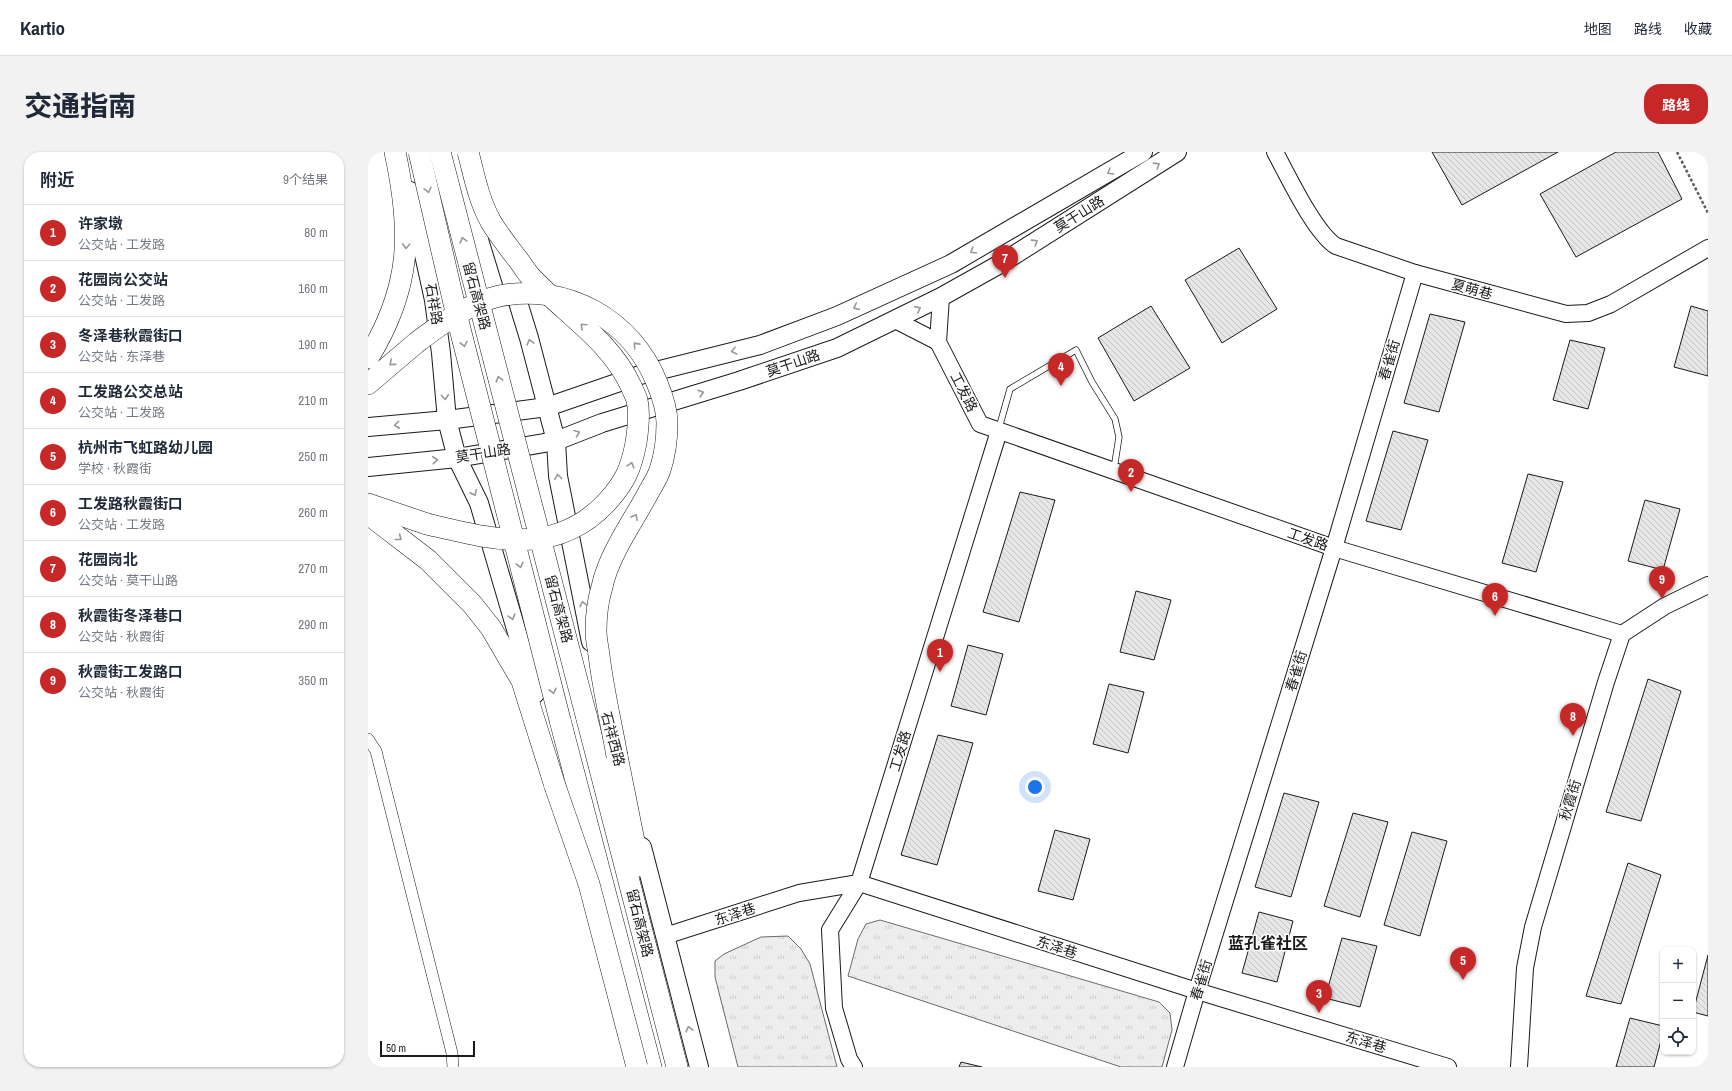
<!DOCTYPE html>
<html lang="zh">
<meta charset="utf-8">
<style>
:root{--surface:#fff;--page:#f2f2f3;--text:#1f2937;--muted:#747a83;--line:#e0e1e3;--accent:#c62828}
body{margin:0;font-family:"Archivo Narrow","Noto Sans SC",sans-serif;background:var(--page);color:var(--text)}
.controls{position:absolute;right:12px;bottom:12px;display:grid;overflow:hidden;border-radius:8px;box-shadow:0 1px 3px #0004}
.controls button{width:36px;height:36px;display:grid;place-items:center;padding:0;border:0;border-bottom:1px solid var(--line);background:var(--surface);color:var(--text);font:20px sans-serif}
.scale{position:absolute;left:12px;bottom:10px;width:95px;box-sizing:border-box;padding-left:4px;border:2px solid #1a1a1a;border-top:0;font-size:11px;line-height:14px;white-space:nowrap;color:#1a1a1a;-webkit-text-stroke:3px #fff;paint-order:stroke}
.you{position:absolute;left:667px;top:635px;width:14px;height:14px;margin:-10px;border:3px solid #fff;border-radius:50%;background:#1a73e8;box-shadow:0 0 0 6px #1a73e833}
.badge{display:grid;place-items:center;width:26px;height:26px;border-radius:50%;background:var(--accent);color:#fff;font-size:13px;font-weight:700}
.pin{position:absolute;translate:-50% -33px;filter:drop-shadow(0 1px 2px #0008)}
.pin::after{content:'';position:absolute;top:21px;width:14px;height:12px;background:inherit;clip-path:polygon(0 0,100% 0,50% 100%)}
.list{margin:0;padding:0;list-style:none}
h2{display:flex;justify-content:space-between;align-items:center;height:52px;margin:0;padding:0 16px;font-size:17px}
h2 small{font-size:13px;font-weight:400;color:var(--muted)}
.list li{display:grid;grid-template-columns:26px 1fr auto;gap:12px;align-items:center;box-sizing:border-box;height:56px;padding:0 16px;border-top:1px solid var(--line)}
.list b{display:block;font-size:15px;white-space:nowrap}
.list p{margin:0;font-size:13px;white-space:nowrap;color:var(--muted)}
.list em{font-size:13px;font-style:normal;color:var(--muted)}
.icon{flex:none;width:22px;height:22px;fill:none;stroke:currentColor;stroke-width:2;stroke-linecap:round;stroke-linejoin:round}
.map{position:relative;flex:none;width:1340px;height:915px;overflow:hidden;border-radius:16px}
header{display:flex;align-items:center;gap:24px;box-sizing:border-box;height:56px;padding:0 20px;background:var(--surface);border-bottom:1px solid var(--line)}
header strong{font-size:19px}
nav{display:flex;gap:22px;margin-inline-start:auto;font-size:14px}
.intro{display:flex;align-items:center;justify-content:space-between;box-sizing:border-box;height:96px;padding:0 24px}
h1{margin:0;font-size:28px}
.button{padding:10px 18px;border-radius:16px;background:var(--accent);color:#fff;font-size:14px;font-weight:700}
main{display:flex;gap:24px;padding:0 24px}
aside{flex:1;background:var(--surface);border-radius:16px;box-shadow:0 1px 3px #0004}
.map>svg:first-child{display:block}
</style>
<header>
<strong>Kartio</strong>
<nav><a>地图</a><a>路线</a><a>收藏</a></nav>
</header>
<div class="intro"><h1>交通指南</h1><a class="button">路线</a></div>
<main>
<aside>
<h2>附近<small>9个结果</small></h2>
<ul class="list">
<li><span class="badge">1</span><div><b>许家墩</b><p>公交站 · 工发路</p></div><em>80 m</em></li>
<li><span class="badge">2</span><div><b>花园岗公交站</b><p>公交站 · 工发路</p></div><em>160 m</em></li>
<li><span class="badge">3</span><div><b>冬泽巷秋霞街口</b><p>公交站 · 东泽巷</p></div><em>190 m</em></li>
<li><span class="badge">4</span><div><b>工发路公交总站</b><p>公交站 · 工发路</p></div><em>210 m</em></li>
<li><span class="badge">5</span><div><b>杭州市飞虹路幼儿园</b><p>学校 · 秋霞街</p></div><em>250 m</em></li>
<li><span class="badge">6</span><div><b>工发路秋霞街口</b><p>公交站 · 工发路</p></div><em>260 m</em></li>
<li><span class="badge">7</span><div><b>花园岗北</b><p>公交站 · 莫干山路</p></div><em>270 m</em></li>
<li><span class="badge">8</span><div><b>秋霞街冬泽巷口</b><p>公交站 · 秋霞街</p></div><em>290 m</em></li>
<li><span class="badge">9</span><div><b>秋霞街工发路口</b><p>公交站 · 秋霞街</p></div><em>350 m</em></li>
</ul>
</aside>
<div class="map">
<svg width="1340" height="915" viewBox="0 0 1340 915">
<defs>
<pattern id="park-tufts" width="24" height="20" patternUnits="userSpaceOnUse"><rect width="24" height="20" fill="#ededed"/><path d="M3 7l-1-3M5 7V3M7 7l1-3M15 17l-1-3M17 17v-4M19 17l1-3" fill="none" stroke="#cbcbcb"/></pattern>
<pattern id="building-back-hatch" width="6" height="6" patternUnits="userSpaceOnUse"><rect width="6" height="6" fill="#e6e6e6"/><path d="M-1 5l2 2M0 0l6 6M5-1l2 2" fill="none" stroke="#c5c5c5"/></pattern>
</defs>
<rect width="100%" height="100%" fill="#fff"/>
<!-- park -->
<g fill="url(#park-tufts)" stroke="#6a6a6a">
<polygon points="512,768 791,850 802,861 804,878 794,915 753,915 480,824 490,787 498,772"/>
<polygon points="420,784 433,797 442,812 469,915 370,915 347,825 347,809 356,802 393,785"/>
</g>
<!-- building -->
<g fill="url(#building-back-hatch)" stroke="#1a1a1a">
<polygon points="1064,0 1190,0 1094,53"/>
<polygon points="1248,0 1290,0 1314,47 1208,105 1172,42"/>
<polygon points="871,96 909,157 854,191 817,128"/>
<polygon points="783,154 822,216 766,249 730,186"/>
<polygon points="1323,154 1340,159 1340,224 1306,215"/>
<polygon points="1062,162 1097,170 1071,260 1036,251"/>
<polygon points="1202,188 1237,196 1220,257 1185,248"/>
<polygon points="1025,279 1060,288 1033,378 998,369"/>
<polygon points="1160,322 1195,330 1168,420 1134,411"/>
<polygon points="652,340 687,348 651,470 615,460"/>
<polygon points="1277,348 1312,357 1295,418 1260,409"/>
<polygon points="768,439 803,448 786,508 752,500"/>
<polygon points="600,493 635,502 618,563 583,554"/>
<polygon points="1280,527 1313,539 1273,669 1238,660"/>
<polygon points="741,532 776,540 760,601 725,592"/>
<polygon points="570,583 605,591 569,713 533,703"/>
<polygon points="916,641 951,650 923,745 887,735"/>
<polygon points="985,661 1020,670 992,765 956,754"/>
<polygon points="687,678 722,687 705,748 670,739"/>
<polygon points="1044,680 1079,689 1052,784 1016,773"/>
<polygon points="1260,711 1293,723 1253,852 1218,844"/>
<polygon points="891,760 925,769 909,830 874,821"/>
<polygon points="974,786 1009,794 992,855 957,846"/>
<polygon points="1340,803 1340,864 1325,860"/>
<polygon points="1262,866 1295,874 1295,881 1286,915 1248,915"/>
<polygon points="593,910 614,915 591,915"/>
</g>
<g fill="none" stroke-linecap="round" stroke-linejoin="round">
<!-- lane casing -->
<g stroke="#1a1a1a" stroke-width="7">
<polyline id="lane" points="631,276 642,237 708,198 724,230 747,267 751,285 746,317"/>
</g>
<!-- street casing -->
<g stroke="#1a1a1a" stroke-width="12">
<polyline id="street" points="0,587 8,599 84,901 85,915"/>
</g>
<!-- secondary casing -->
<g stroke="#1a1a1a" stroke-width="18">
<g id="secondary">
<path d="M907,0C920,24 947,81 968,94L1047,121L1198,162L1220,161L1243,152L1340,96"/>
<polyline points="573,145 570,190 612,272 966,396 1254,482"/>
<polyline points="527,168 570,190"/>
<polyline points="297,784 431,741 491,731 829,839 1080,915"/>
<polyline points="486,915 481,907 466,856 462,778 491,731 631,279"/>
<polyline points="807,915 829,839 966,396 1047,121"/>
<polyline points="1151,915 1157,816 1165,775 1238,530 1254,482 1297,454 1340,433"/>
</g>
</g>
<!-- primary casing -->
<g stroke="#1a1a1a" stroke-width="20">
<g id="primary">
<polyline points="42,39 66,148 73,201 79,268 89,306 111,351 167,542"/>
<polyline points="130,85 161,186 188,289 190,324 223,490"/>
<polyline points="0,275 79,268 179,255 272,223 392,193 469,164 583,112 775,0"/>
<polyline points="0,315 89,306 188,289 234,271 371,229 469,196 573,145 632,112 809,0"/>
<polyline points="274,695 331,915"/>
</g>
</g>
<!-- highway casing -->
<g stroke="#1a1a1a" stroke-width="22">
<g id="highway">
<path d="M0,206C44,135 44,79 27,0"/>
<polyline points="0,232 48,191"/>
<polyline points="0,352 59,372"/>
<polyline points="0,362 60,408 104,452 123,476 154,529 187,634"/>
<polyline points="218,563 309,915"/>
<polyline points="192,568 283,915"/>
<polyline points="249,604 271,714"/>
</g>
</g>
<!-- path -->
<polyline stroke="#5f5f5f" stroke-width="2.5" stroke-dasharray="3 2" stroke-linecap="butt" points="1309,0 1340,61"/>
<!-- lane -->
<use href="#lane" stroke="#fff" stroke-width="5.5"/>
<!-- street -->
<use href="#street" stroke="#fff" stroke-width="11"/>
<!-- secondary -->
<use href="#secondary" stroke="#fff" stroke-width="16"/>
<!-- primary -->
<use href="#primary" stroke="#fff" stroke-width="18"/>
<!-- highway -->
<use href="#highway" stroke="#fff" stroke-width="21"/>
<!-- highway-bridge casing -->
<g stroke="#1a1a1a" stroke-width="22" stroke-linecap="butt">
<g id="highway-bridge">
<polyline points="51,0 91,173 192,568"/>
<polyline points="72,0 218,563"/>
<path d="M48,191C72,173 101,151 131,144C199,131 264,168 289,231C294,243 299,257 299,271C299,286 297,303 292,318C289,327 282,337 278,345C263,372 240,405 234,435C230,448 228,465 228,479C228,487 230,495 231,503C235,537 243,570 249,604"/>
<path d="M59,372C123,387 187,406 239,350C257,330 263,317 268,291C270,278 272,261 269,248C268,244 265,239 263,234C242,188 196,161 162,124C157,118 153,111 148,105C139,93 130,82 123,70C111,49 106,23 100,0"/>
<polyline points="187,634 221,732 269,915"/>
</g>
</g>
<!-- highway-bridge -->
<use href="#highway-bridge" stroke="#fff" stroke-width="21"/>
</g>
<!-- one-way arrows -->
<defs><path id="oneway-chevron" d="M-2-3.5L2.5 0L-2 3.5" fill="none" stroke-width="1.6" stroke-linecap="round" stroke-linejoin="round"/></defs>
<g stroke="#989898">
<use href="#oneway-chevron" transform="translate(789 13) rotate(-32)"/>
<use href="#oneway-chevron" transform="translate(742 20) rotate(150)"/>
<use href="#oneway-chevron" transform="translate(60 38) rotate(77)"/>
<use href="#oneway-chevron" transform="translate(95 88) rotate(-105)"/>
<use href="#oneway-chevron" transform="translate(667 90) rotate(-32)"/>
<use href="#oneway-chevron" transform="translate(38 94) rotate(93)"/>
<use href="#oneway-chevron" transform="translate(605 99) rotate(150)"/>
<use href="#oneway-chevron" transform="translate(488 155) rotate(156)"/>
<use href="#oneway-chevron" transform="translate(550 157) rotate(-26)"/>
<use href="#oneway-chevron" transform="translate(215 174) rotate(-137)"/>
<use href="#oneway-chevron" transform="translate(162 190) rotate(-105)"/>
<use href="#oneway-chevron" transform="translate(96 192) rotate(76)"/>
<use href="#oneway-chevron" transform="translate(268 193) rotate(-132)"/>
<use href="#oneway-chevron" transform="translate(366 199) rotate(166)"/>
<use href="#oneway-chevron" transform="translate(24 211) rotate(139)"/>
<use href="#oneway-chevron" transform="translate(131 227) rotate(-105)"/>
<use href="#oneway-chevron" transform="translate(333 241) rotate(-17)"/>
<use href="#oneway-chevron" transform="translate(77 245) rotate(85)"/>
<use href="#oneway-chevron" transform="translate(29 273) rotate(174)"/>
<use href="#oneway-chevron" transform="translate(209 281) rotate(-21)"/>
<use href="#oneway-chevron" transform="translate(67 308) rotate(-6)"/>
<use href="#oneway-chevron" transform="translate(263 313) rotate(-74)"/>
<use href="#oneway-chevron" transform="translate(190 325) rotate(-98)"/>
<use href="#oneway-chevron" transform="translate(106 341) rotate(64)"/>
<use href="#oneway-chevron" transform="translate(267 365) rotate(-61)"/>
<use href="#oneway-chevron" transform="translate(31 386) rotate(38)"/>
<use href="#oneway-chevron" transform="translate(152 413) rotate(76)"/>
<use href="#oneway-chevron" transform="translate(215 452) rotate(-101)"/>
<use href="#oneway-chevron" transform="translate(144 465) rotate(74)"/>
<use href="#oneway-chevron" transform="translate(185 539) rotate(76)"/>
<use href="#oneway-chevron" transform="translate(321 877) rotate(-104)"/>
</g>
<g text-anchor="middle" stroke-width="3" stroke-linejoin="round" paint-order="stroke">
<!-- street labels -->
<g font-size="14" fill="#1a1a1a" stroke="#fff">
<text transform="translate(711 62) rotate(-32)" y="5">莫干山路</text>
<text transform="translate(1104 137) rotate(15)" y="5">夏萌巷</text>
<text transform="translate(109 144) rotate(75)" y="5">留石高架路</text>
<text transform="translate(66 152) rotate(80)" y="5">石祥路</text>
<text transform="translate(1021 208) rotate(-74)" y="5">春雀街</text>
<text transform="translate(425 211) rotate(-19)" y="5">莫干山路</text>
<text transform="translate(596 240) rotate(63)" y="5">工发路</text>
<text transform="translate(115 301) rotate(-9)" y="5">莫干山路</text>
<text transform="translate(940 387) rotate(19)" y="5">工发路</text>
<text transform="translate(191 457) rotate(75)" y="5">留石高架路</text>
<text transform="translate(928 519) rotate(-73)" y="5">春雀街</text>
<text transform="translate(245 587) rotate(75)" y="5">石祥西路</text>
<text transform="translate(532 599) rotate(-73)" y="5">工发路</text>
<text transform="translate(1202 648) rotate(-73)" y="5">秋霞街</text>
<text transform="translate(367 762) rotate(-18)" y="5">东泽巷</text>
<text transform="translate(272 771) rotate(76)" y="5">留石高架路</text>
<text transform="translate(689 795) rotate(18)" y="5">东泽巷</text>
<text transform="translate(833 828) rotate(-73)" y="5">春雀街</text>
<text transform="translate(998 890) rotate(17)" y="5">东泽巷</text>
</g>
<!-- quarter labels -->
<g font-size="16" font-weight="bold" fill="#1a1a1a" stroke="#fff">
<text x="900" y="797">蓝孔雀社区</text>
</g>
</g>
</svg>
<div class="controls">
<button>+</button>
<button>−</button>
<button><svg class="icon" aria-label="locate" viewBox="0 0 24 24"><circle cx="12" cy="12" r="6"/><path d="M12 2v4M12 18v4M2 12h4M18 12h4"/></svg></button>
</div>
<div class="scale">50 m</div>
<div class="you"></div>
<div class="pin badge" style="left:572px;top:520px">1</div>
<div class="pin badge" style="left:763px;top:340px">2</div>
<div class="pin badge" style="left:951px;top:861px">3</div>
<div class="pin badge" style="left:693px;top:234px">4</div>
<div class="pin badge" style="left:1095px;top:828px">5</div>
<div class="pin badge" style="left:1127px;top:464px">6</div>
<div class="pin badge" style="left:637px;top:126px">7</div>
<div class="pin badge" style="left:1205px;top:584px">8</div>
<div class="pin badge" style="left:1294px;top:447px">9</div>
</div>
</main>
